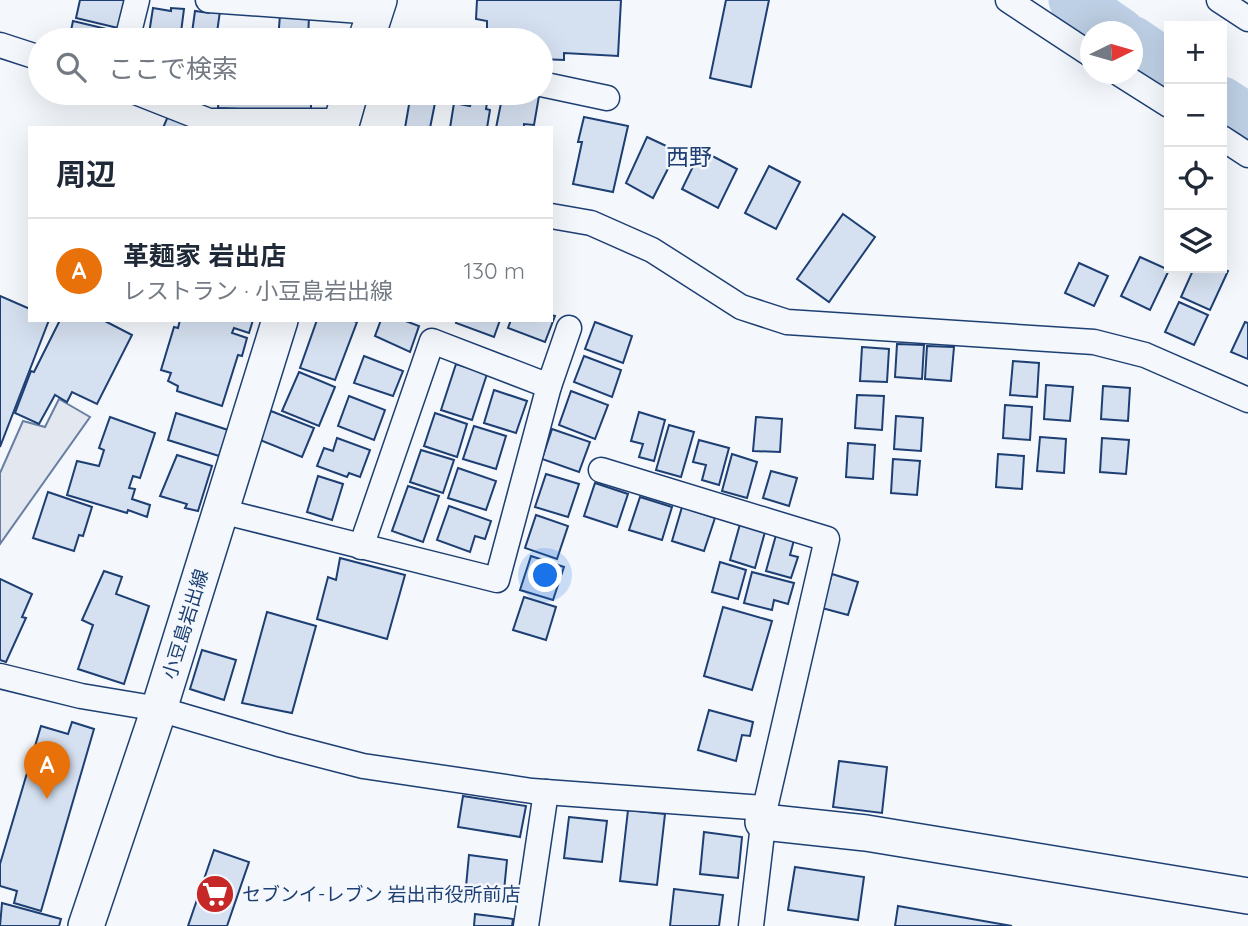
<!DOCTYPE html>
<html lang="ja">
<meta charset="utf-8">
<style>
:root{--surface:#fff;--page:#f2f2f3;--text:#1f2937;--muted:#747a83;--line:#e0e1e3;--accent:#c62828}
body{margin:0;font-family:Quicksand,"Noto Sans JP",sans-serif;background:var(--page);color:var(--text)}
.controls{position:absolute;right:21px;top:21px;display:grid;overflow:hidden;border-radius:0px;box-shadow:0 7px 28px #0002}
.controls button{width:63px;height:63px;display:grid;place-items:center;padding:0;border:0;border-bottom:2px solid var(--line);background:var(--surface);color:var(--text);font:35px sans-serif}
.compass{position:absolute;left:1080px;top:21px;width:63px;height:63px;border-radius:50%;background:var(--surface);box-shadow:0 7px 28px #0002;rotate:85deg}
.you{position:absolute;left:546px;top:576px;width:24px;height:24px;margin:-18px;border:5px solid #fff;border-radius:50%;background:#1a73e8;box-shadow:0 0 0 10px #1a73e833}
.badge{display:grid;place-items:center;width:46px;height:46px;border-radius:50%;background:var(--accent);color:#fff;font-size:23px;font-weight:700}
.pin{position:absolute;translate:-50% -58px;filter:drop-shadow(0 2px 4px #0008)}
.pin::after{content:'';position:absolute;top:37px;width:24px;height:21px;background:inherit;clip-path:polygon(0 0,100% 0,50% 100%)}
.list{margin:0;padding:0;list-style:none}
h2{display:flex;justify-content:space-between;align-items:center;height:91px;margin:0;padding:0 28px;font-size:30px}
h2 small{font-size:23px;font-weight:400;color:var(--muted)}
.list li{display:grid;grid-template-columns:46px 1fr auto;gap:21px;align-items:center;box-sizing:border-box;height:105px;padding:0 28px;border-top:2px solid var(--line)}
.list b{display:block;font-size:26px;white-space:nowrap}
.list p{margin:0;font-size:23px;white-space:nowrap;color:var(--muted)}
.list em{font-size:23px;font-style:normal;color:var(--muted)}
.icon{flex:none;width:38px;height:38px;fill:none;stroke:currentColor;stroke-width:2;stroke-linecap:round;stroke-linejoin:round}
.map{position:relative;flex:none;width:1248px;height:926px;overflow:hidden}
.search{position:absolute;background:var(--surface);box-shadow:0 7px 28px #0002;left:28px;top:28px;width:525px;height:77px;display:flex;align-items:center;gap:18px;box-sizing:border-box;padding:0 24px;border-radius:38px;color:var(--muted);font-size:26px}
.panel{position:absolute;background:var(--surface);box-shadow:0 7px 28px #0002;left:28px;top:126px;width:525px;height:196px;border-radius:0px}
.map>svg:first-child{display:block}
</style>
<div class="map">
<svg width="1248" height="926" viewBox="0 0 1248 926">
<rect width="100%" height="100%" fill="#f4f7fb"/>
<!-- parking -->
<polygon fill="#e3e8f0" stroke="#687fa3" stroke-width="2" points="59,399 90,417 0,544 0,473 23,421 45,427"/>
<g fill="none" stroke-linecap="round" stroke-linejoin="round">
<!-- river -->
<g stroke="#bed0e5" stroke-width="49">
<polyline points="1073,0 1120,32"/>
<polyline points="1132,40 1169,65"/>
<polyline points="1222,101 1248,118"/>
</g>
</g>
<!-- building -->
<g fill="#d5e0f0" stroke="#1d3f73" stroke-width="2">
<polygon points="80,0 125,0 118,28 76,18"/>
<polygon points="477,0 621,0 618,56 564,53 564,60 541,59 541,40 493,40 493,34 487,33 487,21 476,19"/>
<polygon points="726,0 769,0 751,87 710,78"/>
<polygon points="153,8 171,11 171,8 184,9 180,40 148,40"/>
<polygon points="210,10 220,11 216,40 191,40 195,11 209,13"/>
<polygon points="280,15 309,16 308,40 278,40"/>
<polygon points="73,21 115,31 113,40 69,40"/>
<polygon points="186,93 207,93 204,106 184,101"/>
<polygon points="219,93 324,93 323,98 311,97 311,112 218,108"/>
<polygon points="411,93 437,93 430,128 405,128"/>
<polygon points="503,93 539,96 534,125 524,124 524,128 496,128"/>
<polygon points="472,100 487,103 486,109 490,110 487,128 450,128 454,103 470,106"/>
<polygon points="168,116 194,128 163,128"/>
<polygon points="584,117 628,126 613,192 573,184 582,142 578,142"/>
<polygon points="647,137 677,151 653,198 626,183"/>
<polygon points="701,150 737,169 718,208 682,189"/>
<polygon points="769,166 800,182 776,229 745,213"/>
<polygon points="843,214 875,237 829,302 797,279"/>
<polygon points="1140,257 1169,270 1150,310 1121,296"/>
<polygon points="1079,263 1108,276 1094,306 1065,293"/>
<polygon points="1194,268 1220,268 1228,271 1210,310 1181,297"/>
<polygon points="0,296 30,309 30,320 49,320 0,447"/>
<polygon points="1179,302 1208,315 1194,345 1165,332"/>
<polygon points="551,315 555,316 545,342 508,328 511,320 551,320"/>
<polygon points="60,320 103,320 132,335 97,404 72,392 67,402 55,395 39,424 15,413 31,371 34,372"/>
<polygon points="180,320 253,320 249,333 234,328 232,333 247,338 242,356 238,355 222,406 177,391 178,386 168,381 171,373 161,370 174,327 178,328"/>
<polygon points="317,320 351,320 357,322 335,380 300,368"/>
<polygon points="381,320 403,320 419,326 410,352 375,336"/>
<polygon points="457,320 500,320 494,337 456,323"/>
<polygon points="595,322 632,336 623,363 585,349"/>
<polygon points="1245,322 1248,323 1248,359 1231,352"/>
<polygon points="897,344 924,345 922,379 895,377"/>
<polygon points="927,346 954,347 951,381 925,379"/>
<polygon points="862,347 889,349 887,382 860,381"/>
<polygon points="364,356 403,371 393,396 354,383"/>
<polygon points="584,356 621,370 612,397 574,382"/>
<polygon points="1013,361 1039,363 1037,397 1010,395"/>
<polygon points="456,364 487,374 472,420 441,410"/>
<polygon points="299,372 335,387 319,426 282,411"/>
<polygon points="1046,385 1073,387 1070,421 1044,419"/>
<polygon points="1103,386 1130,388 1128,421 1101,419"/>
<polygon points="494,390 527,401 516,433 484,423"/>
<polygon points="571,391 608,405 595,439 559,425"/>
<polygon points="857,395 884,396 882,430 855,428"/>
<polygon points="349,396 385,410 374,440 338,426"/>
<polygon points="1005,405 1032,407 1030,440 1003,438"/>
<polygon points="271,411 314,428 302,457 260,440"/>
<polygon points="639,412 665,420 654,461 639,457 643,444 631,441"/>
<polygon points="176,413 228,430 219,456 168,440"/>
<polygon points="435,413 467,424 457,457 424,446"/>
<polygon points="896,416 923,418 921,451 894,449"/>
<polygon points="110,417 155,433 140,478 133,476 129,488 135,489 132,499 150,505 147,517 128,510 127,513 67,495 77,461 99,466 104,450 99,448"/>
<polygon points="756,417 782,419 780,452 753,451"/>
<polygon points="669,425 694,432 681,477 656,470"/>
<polygon points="474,426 506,436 496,469 463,459"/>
<polygon points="552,429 590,442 579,472 542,459"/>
<polygon points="1040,437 1066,439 1064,473 1037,471"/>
<polygon points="337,438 370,450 360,477 349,473 347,477 317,466 324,448 333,451"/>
<polygon points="1102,438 1129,440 1126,474 1100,472"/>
<polygon points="699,440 729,448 719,485 702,480 706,465 693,462"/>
<polygon points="848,443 875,445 873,479 846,477"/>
<polygon points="421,450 454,460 443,493 410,482"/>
<polygon points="732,454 757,462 747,498 722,491"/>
<polygon points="998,454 1024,456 1022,489 996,487"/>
<polygon points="177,455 212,466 198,511 185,508 187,504 160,496"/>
<polygon points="893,459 920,461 917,495 891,493"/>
<polygon points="458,468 496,481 486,510 448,498"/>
<polygon points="771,471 797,478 789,506 763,498"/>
<polygon points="546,474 579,484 568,517 535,507"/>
<polygon points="318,476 343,484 332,520 307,512"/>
<polygon points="595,483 628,494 617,527 584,516"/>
<polygon points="408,486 439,496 423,542 392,531"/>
<polygon points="48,492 92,507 83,536 79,535 74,551 33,538"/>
<polygon points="640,497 672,507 662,540 629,530"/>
<polygon points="449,506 491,521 485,539 475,536 470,552 437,540"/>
<polygon points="682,507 715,518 704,551 672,541"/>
<polygon points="536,515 568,526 557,559 525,548"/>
<polygon points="740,524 765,532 755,568 730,560"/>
<polygon points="776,535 794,540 790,555 798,557 791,578 766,571"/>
<polygon points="531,556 564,567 553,600 520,590"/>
<polygon points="340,558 405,575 387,639 317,619 328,577 336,580"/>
<polygon points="720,562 746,570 738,599 712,592"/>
<polygon points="104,571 122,577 116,594 149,606 124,684 78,669 93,625 82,620"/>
<polygon points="752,572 794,583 788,604 774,600 772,610 744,603"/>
<polygon points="832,574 858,582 848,615 822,608"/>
<polygon points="0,579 32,594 22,617 26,618 6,662 0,660"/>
<polygon points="524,597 556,607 546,640 513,630"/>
<polygon points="723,607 772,621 752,690 704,676"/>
<polygon points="267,612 316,626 292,713 242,703"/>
<polygon points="202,650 236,660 224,700 190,689"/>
<polygon points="709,710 753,722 750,736 742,735 736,761 698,750"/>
<polygon points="72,722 94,729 41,911 14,903 17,891 0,886 0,864 41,726 68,734"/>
<polygon points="839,761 887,767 882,813 833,807"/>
<polygon points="463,796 526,806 520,837 458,827"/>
<polygon points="628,810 665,814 657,885 620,881"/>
<polygon points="569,817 607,821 602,862 564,858"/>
<polygon points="704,832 742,837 738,878 700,874"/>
<polygon points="214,850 249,862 227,926 188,926"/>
<polygon points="469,855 507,860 503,901 465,897"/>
<polygon points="795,867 864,877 858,920 788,910"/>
<polygon points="674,889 723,895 719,926 670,926"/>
<polygon points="2,903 61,919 59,926 0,926"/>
<polygon points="898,906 1012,926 895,926"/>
<polygon points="475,914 513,919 512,926 474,926"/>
</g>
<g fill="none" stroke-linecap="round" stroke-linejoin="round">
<!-- street casing -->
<g stroke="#1d3f73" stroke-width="27">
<g id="street">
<polyline points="208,0 375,12"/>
<polyline points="1008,0 1090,54"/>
<polyline points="1219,0 1248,19"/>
<polyline points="127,40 137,0"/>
<polyline points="0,45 40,58"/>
<polyline points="1120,74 1169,105"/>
<polyline points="541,84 607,98"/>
<polyline points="138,93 209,121 342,121"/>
<polyline points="1222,138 1248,155"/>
<polyline points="551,216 591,223 652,250 741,307 787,322 1094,342 1145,355 1248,400"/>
<polyline points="601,470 827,539 765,808"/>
<polyline points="221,511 497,580 549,386"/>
<polyline points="361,547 432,341 549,386 569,328"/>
<polyline points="0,676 81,696 159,709 282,745 363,766 532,791 765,808 751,926"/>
<polyline points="526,926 546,792"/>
</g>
</g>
<!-- secondary casing -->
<g stroke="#1d3f73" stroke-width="38">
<g id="secondary">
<polyline points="366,40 379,0"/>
<polyline points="340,128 350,93"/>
<polyline points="763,822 866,833 1248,896"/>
<polyline points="86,926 159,709 280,320"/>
</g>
</g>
<!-- street -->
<use href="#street" stroke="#f4f7fb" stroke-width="24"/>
<!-- secondary -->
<use href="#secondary" stroke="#f4f7fb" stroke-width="35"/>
</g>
<!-- icons -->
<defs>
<g id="supermarket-disc" transform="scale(2.0125)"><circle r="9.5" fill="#c62828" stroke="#f4f7fb"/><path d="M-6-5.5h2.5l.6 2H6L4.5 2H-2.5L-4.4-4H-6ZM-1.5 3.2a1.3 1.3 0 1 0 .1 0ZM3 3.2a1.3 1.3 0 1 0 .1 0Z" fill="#fff"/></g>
</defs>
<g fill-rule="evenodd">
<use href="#supermarket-disc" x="215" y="894"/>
</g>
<g text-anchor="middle" stroke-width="5" stroke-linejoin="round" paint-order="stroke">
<!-- street labels -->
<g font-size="19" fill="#1d3f73" stroke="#f4f7fb">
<text transform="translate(185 624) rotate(-73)" y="7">小豆島岩出線</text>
</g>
<!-- poi labels -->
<g font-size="19" fill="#1d3f73" stroke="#f4f7fb" text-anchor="start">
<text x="242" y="901">セブンイ-レブン 岩出市役所前店</text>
</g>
<!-- quarter labels -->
<g font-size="23" fill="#1d3f73" stroke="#f4f7fb">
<text x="689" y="165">西野</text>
</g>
</g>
</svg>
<div class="controls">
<button>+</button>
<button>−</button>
<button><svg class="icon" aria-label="locate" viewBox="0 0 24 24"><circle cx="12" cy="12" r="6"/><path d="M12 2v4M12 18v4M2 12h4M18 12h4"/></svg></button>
<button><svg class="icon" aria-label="layers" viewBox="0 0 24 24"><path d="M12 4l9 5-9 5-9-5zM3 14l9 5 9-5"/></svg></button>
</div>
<svg class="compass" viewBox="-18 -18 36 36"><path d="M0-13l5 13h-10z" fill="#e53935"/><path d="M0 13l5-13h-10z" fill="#747a83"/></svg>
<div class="you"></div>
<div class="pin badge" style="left:47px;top:799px;background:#e8710a">A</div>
<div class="search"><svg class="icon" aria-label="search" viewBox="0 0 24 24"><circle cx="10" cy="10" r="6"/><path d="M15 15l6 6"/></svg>ここで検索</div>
<section class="panel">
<h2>周辺<small></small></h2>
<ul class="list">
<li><span class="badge" style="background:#e8710a">A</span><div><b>革麺家 岩出店</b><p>レストラン · 小豆島岩出線</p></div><em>130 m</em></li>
</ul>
</section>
</div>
